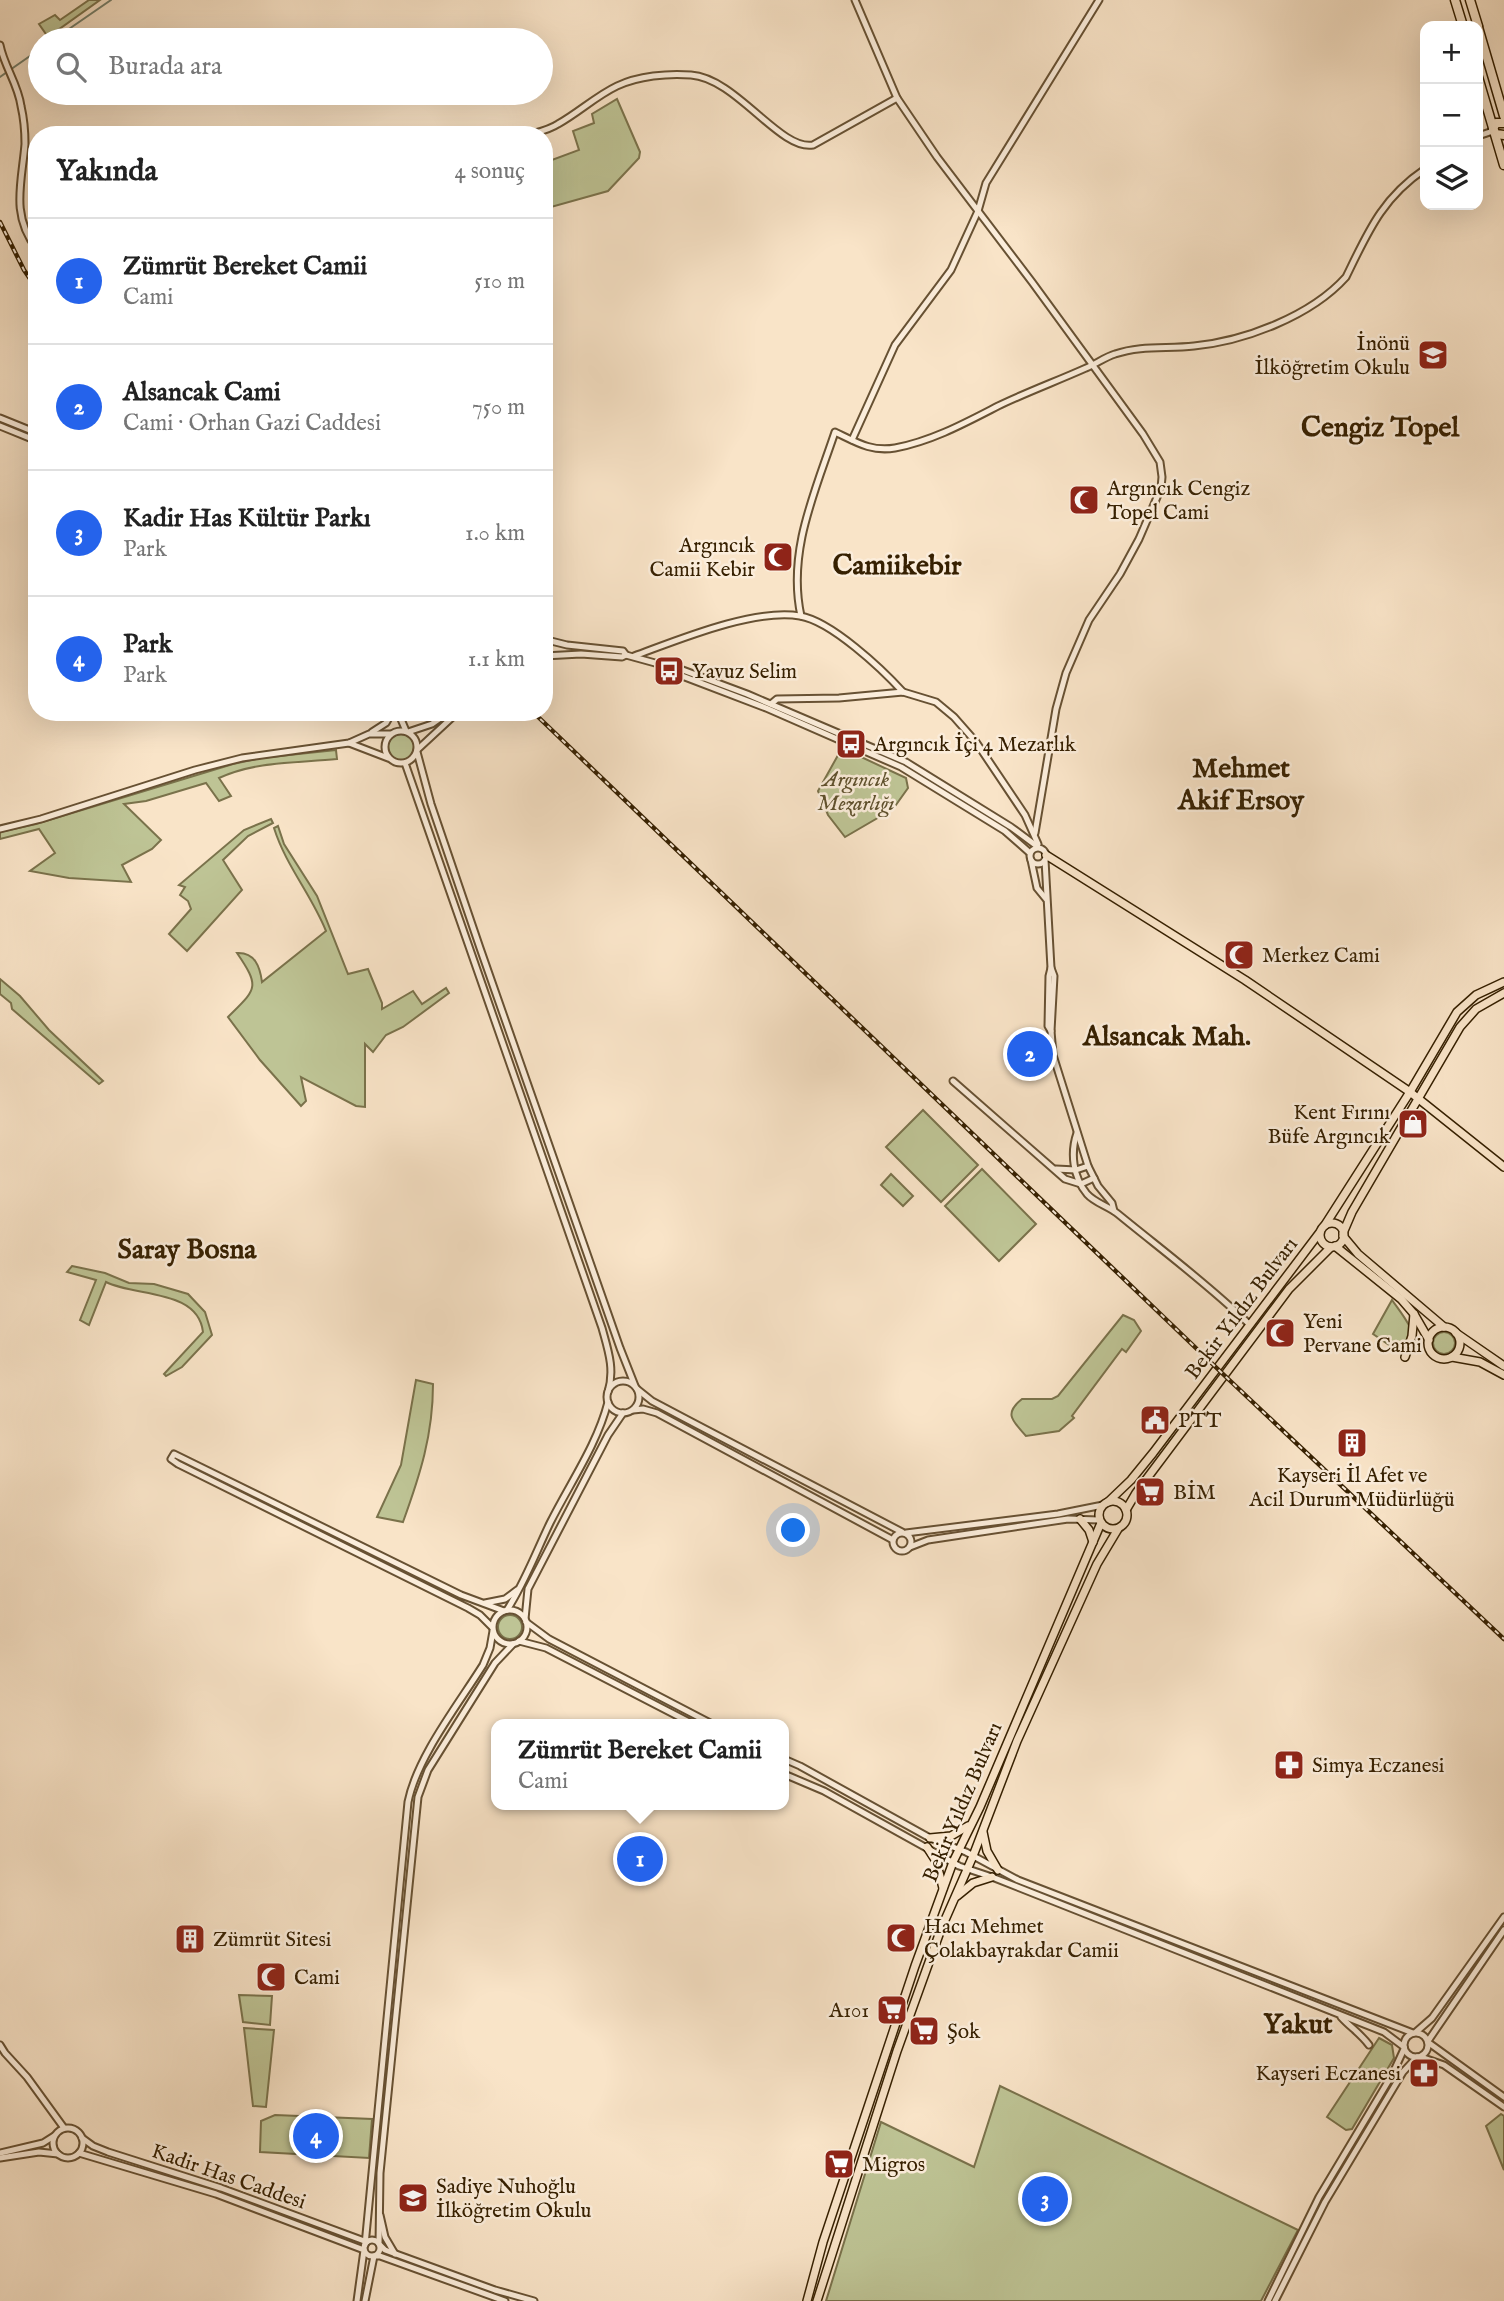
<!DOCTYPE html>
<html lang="tr">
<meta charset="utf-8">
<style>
:root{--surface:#fff;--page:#f2f2f2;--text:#222;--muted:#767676;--line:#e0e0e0;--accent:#2563eb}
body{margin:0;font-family:"IM FELL English",serif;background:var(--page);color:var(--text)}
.controls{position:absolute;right:21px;top:21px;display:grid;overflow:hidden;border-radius:14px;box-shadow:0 7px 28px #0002}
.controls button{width:63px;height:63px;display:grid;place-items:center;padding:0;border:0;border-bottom:2px solid var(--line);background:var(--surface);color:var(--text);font:35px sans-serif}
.you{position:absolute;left:794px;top:1531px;width:24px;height:24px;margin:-18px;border:5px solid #fff;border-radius:50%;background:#1a73e8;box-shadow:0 0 0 10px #1a73e833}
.badge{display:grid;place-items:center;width:46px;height:46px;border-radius:50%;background:var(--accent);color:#fff;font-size:23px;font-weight:700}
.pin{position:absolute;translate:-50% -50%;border:4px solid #fff;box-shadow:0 2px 7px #0006}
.popup{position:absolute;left:491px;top:1719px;width:298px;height:91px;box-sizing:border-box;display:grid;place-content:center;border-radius:14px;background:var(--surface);filter:drop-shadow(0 2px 5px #0005);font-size:23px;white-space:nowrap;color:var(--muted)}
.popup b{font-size:26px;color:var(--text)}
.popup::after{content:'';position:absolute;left:50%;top:100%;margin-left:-14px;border:14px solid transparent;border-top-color:var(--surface)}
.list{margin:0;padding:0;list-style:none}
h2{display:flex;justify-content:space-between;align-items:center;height:91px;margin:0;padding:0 28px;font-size:30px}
h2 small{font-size:23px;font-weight:400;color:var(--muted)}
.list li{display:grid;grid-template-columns:46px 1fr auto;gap:21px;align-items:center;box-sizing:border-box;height:126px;padding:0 28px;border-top:2px solid var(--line)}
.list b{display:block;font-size:26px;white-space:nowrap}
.list p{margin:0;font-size:23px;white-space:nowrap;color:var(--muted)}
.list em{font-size:23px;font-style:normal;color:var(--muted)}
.icon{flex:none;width:38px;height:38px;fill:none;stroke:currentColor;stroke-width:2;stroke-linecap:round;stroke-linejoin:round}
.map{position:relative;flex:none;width:1504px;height:2301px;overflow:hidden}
.search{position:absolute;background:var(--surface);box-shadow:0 7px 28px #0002;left:28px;top:28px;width:525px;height:77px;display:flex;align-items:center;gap:18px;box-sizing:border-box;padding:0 24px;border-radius:38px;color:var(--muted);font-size:26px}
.panel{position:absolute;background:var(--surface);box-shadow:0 7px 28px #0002;left:28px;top:126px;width:525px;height:595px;border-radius:28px}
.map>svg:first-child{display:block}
</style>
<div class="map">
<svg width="1504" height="2301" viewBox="0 0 1504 2301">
<rect width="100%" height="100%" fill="#f9e4c8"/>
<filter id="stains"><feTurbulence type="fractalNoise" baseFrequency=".00286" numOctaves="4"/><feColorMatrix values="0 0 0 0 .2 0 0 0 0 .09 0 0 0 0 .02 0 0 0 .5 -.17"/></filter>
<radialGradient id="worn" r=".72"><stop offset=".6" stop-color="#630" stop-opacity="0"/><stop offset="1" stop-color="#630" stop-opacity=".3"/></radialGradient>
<!-- green -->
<g fill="#bec495" stroke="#7a724b" stroke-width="2">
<polygon points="89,0 100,0 48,37 39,24 55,15 60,20"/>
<polygon points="617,99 640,152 639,158 608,191 544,209 544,142 552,160 579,150 573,131 594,123 592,114"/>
<circle cx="401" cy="747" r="13"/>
<polygon points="842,748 906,778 908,788 893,809 845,837 828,815 818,791"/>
<path d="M336,750L337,759C297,763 256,761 219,778L231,796L219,801L206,783L146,801L124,804L161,840L152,849L122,865L131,882L69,878L30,871L55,853L39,829L0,839V832L36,824L233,764L261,758Z"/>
<polygon points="271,819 273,823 248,836 223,860 242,890 187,951 169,934 191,909 188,901 180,895 185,887 179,885 244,830"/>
<path d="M278,826L284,844L317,896L348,974L368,969L382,1003V1009L413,991L422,1004L446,988L449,993L403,1027L386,1035L373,1052L365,1044V1107L356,1106L301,1077L306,1101L301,1106L260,1060L228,1017C256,989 261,988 237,953C255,952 260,967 262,982L326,931C311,894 286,866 274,828Z"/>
<polygon points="0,979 20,996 49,1030 103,1081 99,1084 12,1009 11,1003 0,994"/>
<polygon points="923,1110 978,1165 941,1202 886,1147"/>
<polygon points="982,1169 1036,1224 999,1261 945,1206"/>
<polygon points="891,1174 913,1196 903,1206 881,1185"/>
<path d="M72,1266L105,1273L129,1283L154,1284L188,1294L205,1312L212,1335L182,1367L166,1376L164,1374L203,1332C198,1289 136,1297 106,1282L89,1325L80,1320L96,1280L67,1272Z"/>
<path d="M1392,1300C1401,1313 1416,1330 1413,1345L1398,1351L1373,1334Z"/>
<path d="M1123,1315L1134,1320L1141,1331L1126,1352L1122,1349L1072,1416L1074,1418L1059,1431L1026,1436C1013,1421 1003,1414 1022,1399H1052L1058,1396Z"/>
<circle cx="1444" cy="1343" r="11"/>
<path d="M416,1380L433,1384C433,1435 420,1475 403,1522L377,1517L401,1465Z"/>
<circle cx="510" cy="1627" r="12"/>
<polygon points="239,1995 272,1996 270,2025 243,2022"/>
<polygon points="244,2028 274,2030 266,2107 253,2106"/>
<polygon points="1379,2038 1392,2045 1394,2058 1352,2129 1346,2130 1327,2117"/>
<polygon points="1000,2086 1298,2230 1261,2301 826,2301 881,2122 974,2167"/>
<polygon points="1501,2114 1504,2116 1504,2170 1486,2126"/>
<polygon points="275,2115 372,2119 369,2158 260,2152 261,2121"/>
</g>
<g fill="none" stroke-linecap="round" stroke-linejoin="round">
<!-- stream -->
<g stroke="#747f6b" stroke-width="2">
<polyline points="53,40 111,0"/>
<polyline points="0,77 40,49"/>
</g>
<!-- minor casing -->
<g stroke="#675133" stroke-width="9">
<g id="minor">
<polyline points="855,0 897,98 937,157 1032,282 1143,434 1160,462 1162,477 1161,488 1139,539 1120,574 1089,620 1066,673 1056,709 1035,833"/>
<path d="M0,45C4,66 18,84 21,106C24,119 25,131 25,144C22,182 10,215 37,249"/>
<path d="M528,135C538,132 549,130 558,124C578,113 596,96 617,86C638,76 668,73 691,75C736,78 780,151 813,145L897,98"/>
<polyline points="1478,136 1493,131"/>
<polyline points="0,418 37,433"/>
<polyline points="0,426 37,441"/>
<polyline points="852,440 895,345 951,270 978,211 986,183 1099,0"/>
<path d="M801,616C787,552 815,492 835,432C856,442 871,452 895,448C932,441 965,423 998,406C1027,392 1057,381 1086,368C1096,364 1105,357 1115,354C1141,345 1167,349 1194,346C1245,341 1311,316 1346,277C1368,232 1382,198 1425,169"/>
<polyline points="547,640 567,645 623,651 626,655 666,666 672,666 747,694 906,762 1011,827 1038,847"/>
<polyline points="544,656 581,654 622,657 626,655"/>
<path d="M634,656C678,640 754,608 800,616C831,621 882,669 903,692"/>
<polyline points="666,666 669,671 766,708 901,767 1005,831 1030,853"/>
<polyline points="771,704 777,699 839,698 903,692 936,702 954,717 976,742 1025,815 1038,844"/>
<polyline points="398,712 406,731"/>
<circle cx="401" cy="747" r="16"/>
<polyline points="372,732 386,723 390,716"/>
<polyline points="408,732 432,724 449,712"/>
<polyline points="349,743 388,758"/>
<polyline points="417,750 458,712"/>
<polyline points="417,752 431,804 480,948 620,1348 635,1386"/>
<path d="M405,763L602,1328C608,1350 615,1369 608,1392"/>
<polyline points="0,829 41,819 195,770 242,758 349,743 369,734 390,734"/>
<circle cx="1038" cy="856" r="8"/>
<polyline points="1031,860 1037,888 1046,899"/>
<polyline points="1045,860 1051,968 1054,976 1051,1031 1053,1055 1088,1166 1098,1186 1112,1203 1114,1211"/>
<polyline points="1051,1031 1048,1026 1049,976 1051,968"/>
<polyline points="953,1081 1065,1179 1081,1184 1094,1178"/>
<path d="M1077,1133C1070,1153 1073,1177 1087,1194C1095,1203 1108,1206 1118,1214C1162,1250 1209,1285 1249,1324"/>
<polyline points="1056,1169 1076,1170 1088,1166"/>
<circle cx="623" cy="1397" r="16"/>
<polyline points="637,1389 652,1401 686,1419 902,1532"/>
<polyline points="633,1410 643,1409 657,1413 893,1540"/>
<circle cx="902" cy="1542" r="9"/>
<polyline points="906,1533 1058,1514 1103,1505"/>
<polyline points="910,1547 928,1540 1068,1519 1099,1520"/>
<polyline points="485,1603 505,1599 517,1590"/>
<circle cx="510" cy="1627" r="17"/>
<path d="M507,1610C525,1582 536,1552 550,1523C570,1483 597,1445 608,1402"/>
<polyline points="525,1619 528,1589 608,1435 623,1413"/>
<polyline points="526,1622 549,1639 712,1724"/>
<polyline points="492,1627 480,1615 468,1608 178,1464 171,1459 174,1454 461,1595 504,1611"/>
<polyline points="519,1641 546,1648 693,1724"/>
<polyline points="513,1644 495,1663 428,1770 418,1797 380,2173 379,2244 385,2250 495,2290 534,2301"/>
<polyline points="784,1759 800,1766 930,1838 966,1852 1018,1880 1413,2033"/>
<polyline points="784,1774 824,1791 959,1866 992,1877 1384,2032 1404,2047"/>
<path d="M1341,2017C1350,2027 1361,2034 1369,2045"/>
<polyline points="1416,2032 1432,2018 1504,1917"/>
<circle cx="1416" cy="2045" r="12"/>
<polyline points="1428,2041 1504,1930"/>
<polyline points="1429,2043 1504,2097"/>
<polyline points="0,2045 5,2053 27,2077 64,2128"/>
<polyline points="1421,2057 1444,2065 1504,2107"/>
<circle cx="68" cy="2143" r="15"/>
<polyline points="82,2138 93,2146 108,2152 221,2188 367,2242"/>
<polyline points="0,2153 43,2143 54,2136"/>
<polyline points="79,2153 216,2194 364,2250 357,2301"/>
<polyline points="0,2158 39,2152 58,2154"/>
<polyline points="380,2215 385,2237 395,2254"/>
<circle cx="372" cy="2248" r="8"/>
<path d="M365,2245L408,1802C417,1757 458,1705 483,1665L490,1648L493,1631"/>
<polyline points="365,2301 374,2256 380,2256 505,2301"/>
<polyline points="1268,2301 1319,2197 1392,2075 1404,2049"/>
<polyline points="1275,2301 1325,2202 1403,2072 1417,2057"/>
</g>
</g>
<!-- major casing -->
<g stroke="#362001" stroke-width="10">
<g id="major">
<polyline points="1046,855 1245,980 1410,1092 1504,1167"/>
<circle cx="1332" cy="1235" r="12"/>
<polyline points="1325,1225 1410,1092 1457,1012 1476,995 1504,982"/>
<polyline points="1343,1233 1352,1212 1460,1027 1476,1009 1504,993"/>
<polyline points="1343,1236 1358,1254 1444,1327"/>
<polyline points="1335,1246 1401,1299 1414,1314 1429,1340"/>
<circle cx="1444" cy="1343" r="16"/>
<polyline points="1456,1333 1504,1366"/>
<polyline points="1405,1357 1412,1336 1414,1314"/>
<polyline points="1452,1357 1480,1362 1504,1375"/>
<circle cx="1113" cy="1515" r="14"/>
<polyline points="1108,1502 1131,1480 1153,1453 1320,1232"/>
<polyline points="1126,1510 1136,1493 1289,1289 1331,1247"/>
<polyline points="1080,1519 1089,1530 1093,1542"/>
<polyline points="983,1832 987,1851 998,1870"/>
<polyline points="930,1838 951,1836 968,1826"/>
<polyline points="927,1847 936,1861 943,1888"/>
<polyline points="957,1896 973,1883 992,1877"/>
<polyline points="807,2301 823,2242 915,1966 953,1862 980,1807 1101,1523"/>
<polyline points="817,2301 897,2051 941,1929 973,1856 1017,1741 1097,1564 1118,1529"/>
</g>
</g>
<!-- highway casing -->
<g stroke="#362001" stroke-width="11">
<g id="highway">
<polyline points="1455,0 1463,26"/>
<polyline points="1470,0 1478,26"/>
<polyline points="1478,27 1504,116"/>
<polyline points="1478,77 1504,165"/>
<polyline points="1504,123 1496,123 1493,129 1496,134 1504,135"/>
</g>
</g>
<!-- minor -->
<use href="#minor" stroke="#fbeddb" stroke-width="5"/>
<!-- major -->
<use href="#major" stroke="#f9e4c8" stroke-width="7"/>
<!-- highway -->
<use href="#highway" stroke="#f9e4c8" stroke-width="8"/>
<!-- rail casing -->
<g stroke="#362001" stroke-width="4.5">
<g id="rail">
<polyline points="0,222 24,270 37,289"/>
<polyline points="533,712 1224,1375 1504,1639"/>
</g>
</g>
<!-- rail -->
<use href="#rail" stroke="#fbeddb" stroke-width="2" stroke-dasharray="5" stroke-linecap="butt"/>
</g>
<!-- icons -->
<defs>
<g id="school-square" transform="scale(1.575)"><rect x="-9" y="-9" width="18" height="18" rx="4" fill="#8f2418" stroke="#fbeddb"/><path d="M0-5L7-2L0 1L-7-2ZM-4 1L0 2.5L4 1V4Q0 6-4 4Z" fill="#fff"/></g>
<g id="mosque-square" transform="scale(1.575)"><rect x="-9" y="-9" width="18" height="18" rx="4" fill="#8f2418" stroke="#fbeddb"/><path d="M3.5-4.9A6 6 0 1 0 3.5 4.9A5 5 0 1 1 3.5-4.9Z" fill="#fff"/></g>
<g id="bus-square" transform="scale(1.575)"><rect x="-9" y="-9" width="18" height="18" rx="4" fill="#8f2418" stroke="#fbeddb"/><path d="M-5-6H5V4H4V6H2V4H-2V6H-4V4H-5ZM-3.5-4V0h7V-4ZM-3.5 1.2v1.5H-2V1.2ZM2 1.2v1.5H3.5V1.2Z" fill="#fff"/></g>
<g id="shop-square" transform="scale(1.575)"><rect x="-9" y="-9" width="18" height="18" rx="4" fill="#8f2418" stroke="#fbeddb"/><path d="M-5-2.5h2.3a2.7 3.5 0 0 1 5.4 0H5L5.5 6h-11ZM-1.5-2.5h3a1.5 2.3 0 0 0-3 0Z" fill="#fff"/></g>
<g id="civic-square" transform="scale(1.575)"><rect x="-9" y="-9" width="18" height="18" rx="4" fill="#8f2418" stroke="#fbeddb"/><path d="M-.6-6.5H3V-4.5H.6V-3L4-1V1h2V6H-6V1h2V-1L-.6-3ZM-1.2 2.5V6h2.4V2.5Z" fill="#fff"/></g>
<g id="building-square" transform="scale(1.575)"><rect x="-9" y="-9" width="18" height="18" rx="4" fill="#8f2418" stroke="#fbeddb"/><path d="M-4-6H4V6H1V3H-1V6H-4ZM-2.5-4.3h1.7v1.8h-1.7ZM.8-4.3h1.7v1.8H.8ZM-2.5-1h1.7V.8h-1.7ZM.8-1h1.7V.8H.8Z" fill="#fff"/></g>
<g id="supermarket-square" transform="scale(1.575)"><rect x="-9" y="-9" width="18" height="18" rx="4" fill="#8f2418" stroke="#fbeddb"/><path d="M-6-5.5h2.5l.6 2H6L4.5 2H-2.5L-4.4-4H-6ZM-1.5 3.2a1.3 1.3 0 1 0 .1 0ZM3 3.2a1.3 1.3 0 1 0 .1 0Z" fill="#fff"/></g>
<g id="pharmacy-square" transform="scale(1.575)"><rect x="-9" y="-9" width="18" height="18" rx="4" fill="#8f2418" stroke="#fbeddb"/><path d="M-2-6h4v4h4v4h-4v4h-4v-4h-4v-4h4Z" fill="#fff"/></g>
</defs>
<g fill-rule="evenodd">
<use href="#school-square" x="1433" y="355"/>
<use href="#mosque-square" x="1084" y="500"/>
<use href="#mosque-square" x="778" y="557"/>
<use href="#bus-square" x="669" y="671"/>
<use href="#bus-square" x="851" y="744"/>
<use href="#mosque-square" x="1239" y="955"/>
<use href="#shop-square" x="1413" y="1124"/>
<use href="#mosque-square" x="1280" y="1333"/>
<use href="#civic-square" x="1155" y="1420"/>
<use href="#building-square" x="1352" y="1443"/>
<use href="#supermarket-square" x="1150" y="1492"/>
<use href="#pharmacy-square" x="1289" y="1765"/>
<use href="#mosque-square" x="901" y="1938"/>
<use href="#building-square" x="190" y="1939"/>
<use href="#mosque-square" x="271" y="1977"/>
<use href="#supermarket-square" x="892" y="2010"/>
<use href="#supermarket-square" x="924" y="2031"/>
<use href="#pharmacy-square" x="1424" y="2073"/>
<use href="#supermarket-square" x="839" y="2164"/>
<use href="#school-square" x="413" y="2198"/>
</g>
<g text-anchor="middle" stroke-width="5" stroke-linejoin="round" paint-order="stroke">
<!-- poi labels -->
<g font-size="21" fill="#362001" stroke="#fbeddb" text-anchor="start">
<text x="1410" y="350" text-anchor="end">İnönü<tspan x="1410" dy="24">İlköğretim Okulu</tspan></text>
<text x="1107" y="495">Argıncık Cengiz<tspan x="1107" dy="24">Topel Cami</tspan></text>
<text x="755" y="552" text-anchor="end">Argıncık<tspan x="755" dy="24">Camii Kebir</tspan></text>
<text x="692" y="678">Yavuz Selim</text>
<text x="874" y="751">Argıncık İçi 4 Mezarlık</text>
<text x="1262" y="962">Merkez Cami</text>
<text x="1390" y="1119" text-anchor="end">Kent Fırını<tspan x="1390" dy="24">Büfe Argıncık</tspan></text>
<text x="1303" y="1328">Yeni<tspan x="1303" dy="24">Pervane Cami</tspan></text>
<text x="1178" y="1427">PTT</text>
<text x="1352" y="1482" text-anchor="middle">Kayseri İl Afet ve<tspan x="1352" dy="24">Acil Durum Müdürlüğü</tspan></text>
<text x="1173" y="1499">BİM</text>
<text x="1312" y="1772">Simya Eczanesi</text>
<text x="924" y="1933">Hacı Mehmet<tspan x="924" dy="24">Çolakbayrakdar Camii</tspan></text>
<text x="213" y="1946">Zümrüt Sitesi</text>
<text x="294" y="1984">Cami</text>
<text x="869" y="2017" text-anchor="end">A101</text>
<text x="947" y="2038">Şok</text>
<text x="1401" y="2080" text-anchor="end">Kayseri Eczanesi</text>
<text x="862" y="2171">Migros</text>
<text x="436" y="2193">Sadiye Nuhoğlu<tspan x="436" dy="24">İlköğretim Okulu</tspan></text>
</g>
<!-- park labels -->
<g font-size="21" font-style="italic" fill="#5f512d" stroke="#fbeddb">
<text x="856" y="786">Argıncık<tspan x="856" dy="24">Mezarlığı</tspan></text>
</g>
<!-- street labels -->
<g font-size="21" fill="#362001" stroke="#fbeddb">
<text transform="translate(1241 1308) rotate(-53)" y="7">Bekir Yıldız Bulvarı</text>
<text transform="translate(962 1802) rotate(-67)" y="7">Bekir Yıldız Bulvarı</text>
<text transform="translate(229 2176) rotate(19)" y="7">Kadir Has Caddesi</text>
</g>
<!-- district labels -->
<g font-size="28" font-weight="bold" fill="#362001" stroke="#fbeddb">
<text x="1380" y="436">Cengiz Topel</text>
<text x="897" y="574">Camiikebir</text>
<text x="1241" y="777">Mehmet<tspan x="1241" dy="32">Akif Ersoy</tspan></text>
<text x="1167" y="1045">Alsancak Mah.</text>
<text x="187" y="1258">Saray Bosna</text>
<text x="1298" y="2033">Yakut</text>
</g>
</g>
<rect width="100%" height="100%" filter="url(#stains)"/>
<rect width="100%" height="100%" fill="url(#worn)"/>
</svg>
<div class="controls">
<button>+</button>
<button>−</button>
<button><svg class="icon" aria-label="layers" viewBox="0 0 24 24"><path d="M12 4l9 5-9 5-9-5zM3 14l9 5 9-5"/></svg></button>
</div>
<div class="you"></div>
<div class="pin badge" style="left:640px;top:1859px">1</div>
<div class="popup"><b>Zümrüt Bereket Camii</b>Cami</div>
<div class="pin badge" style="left:1030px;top:1054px">2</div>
<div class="pin badge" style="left:1045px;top:2199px">3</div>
<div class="pin badge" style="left:316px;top:2136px">4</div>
<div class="search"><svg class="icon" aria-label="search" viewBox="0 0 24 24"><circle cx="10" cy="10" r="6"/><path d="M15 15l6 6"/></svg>Burada ara</div>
<section class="panel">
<h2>Yakında<small>4 sonuç</small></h2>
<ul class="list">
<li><span class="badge">1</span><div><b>Zümrüt Bereket Camii</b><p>Cami</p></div><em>510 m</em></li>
<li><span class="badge">2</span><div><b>Alsancak Cami</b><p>Cami · Orhan Gazi Caddesi</p></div><em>750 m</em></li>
<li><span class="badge">3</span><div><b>Kadir Has Kültür Parkı</b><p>Park</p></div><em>1.0 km</em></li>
<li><span class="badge">4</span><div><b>Park</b><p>Park</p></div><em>1.1 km</em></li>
</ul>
</section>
</div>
